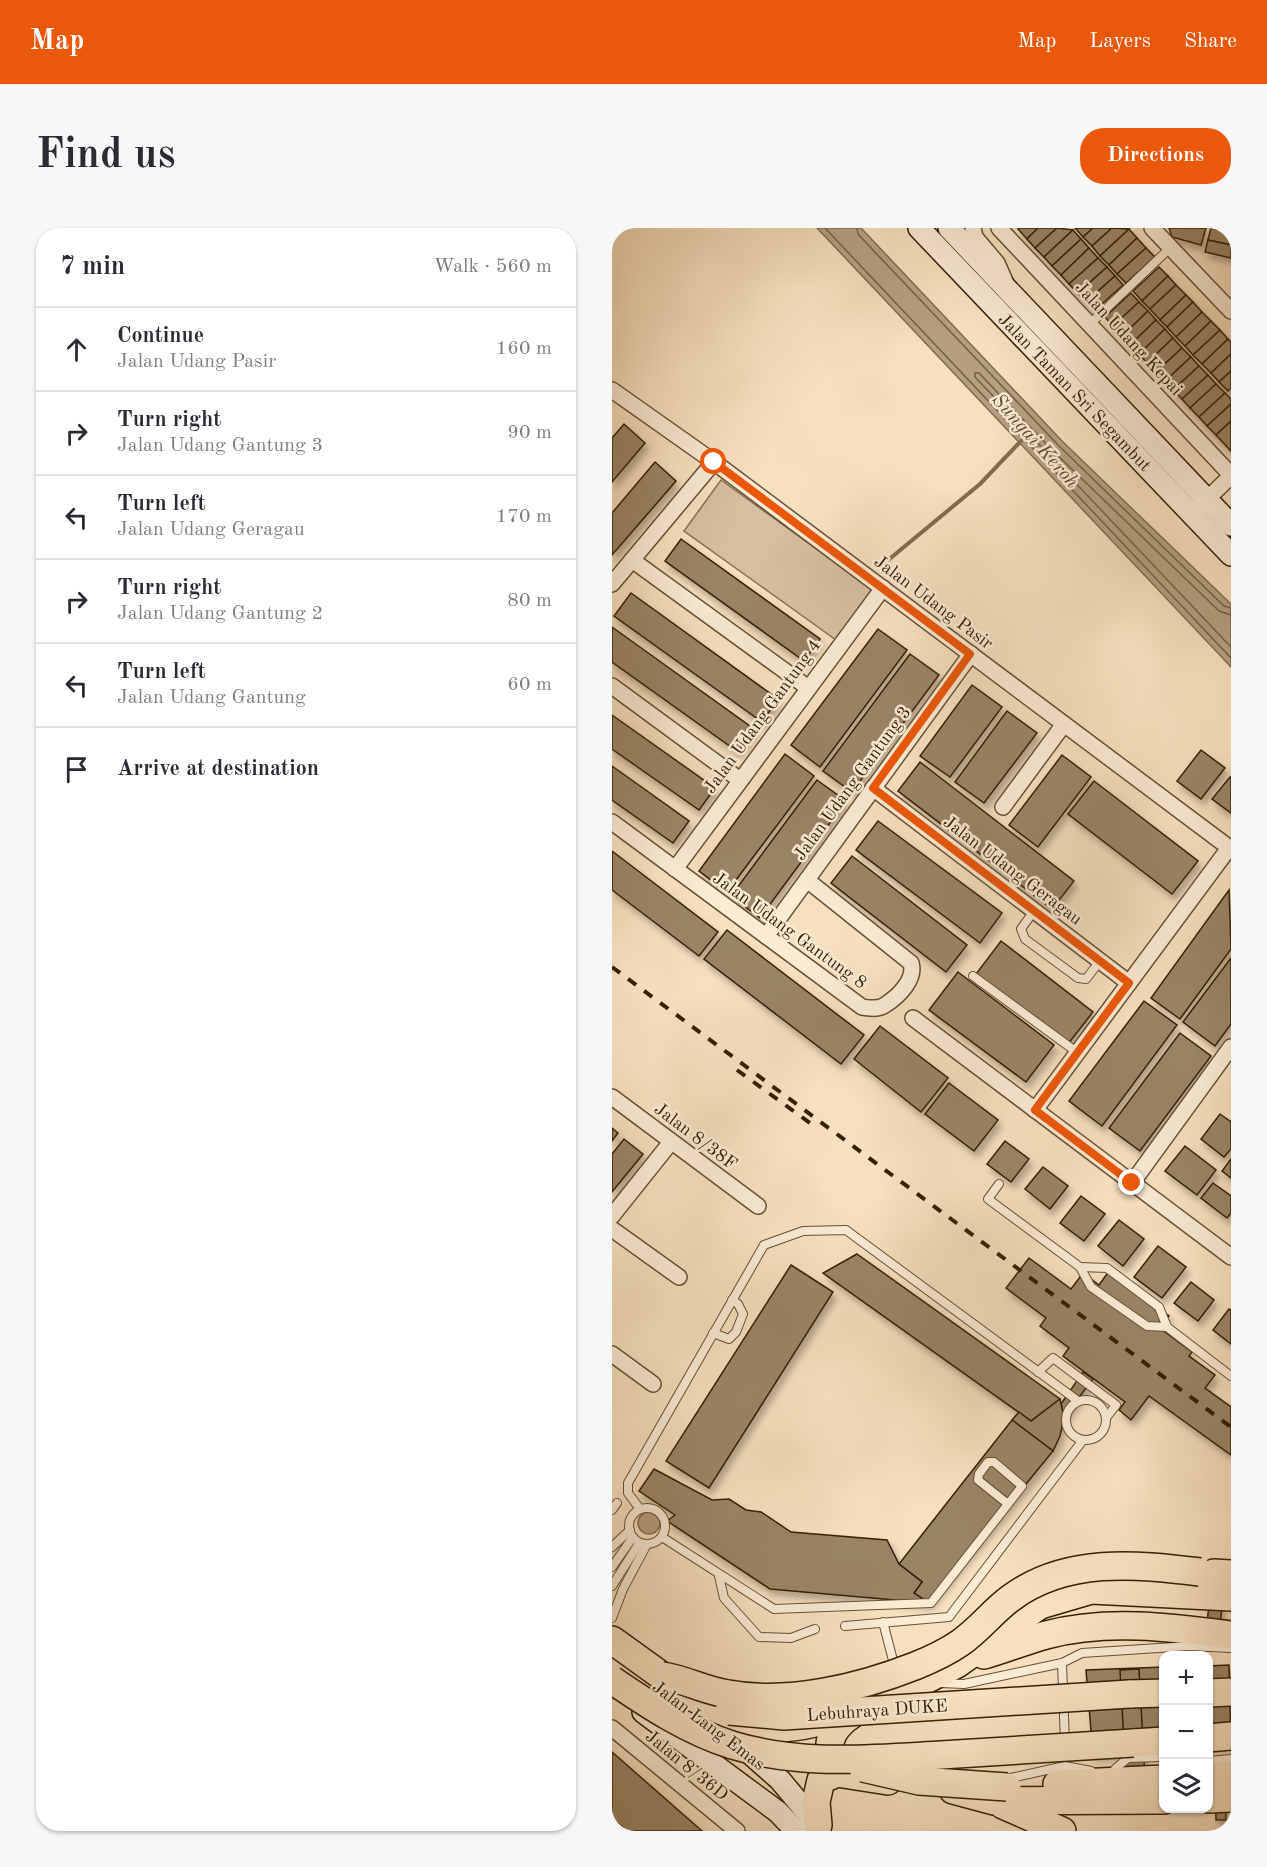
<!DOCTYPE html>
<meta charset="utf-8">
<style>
:root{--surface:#fff;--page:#f7f7f7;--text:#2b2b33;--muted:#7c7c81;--line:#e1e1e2;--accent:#ea580c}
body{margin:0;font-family:"Old Standard TT",serif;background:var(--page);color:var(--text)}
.controls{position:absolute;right:18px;bottom:18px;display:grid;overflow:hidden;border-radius:12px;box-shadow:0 2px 4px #0004}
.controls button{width:54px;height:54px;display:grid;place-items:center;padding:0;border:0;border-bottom:2px solid var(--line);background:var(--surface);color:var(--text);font:30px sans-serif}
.stop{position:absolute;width:18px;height:18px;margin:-14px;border:4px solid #ea580c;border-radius:50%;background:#fff}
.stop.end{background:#ea580c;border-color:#fff;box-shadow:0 2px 6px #0008}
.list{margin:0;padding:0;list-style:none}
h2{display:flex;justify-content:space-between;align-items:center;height:78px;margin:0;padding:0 24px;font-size:26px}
h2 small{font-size:20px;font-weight:400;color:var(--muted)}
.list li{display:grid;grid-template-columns:39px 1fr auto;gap:18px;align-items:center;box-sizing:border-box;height:84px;padding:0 24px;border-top:2px solid var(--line)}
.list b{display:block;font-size:22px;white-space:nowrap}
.list p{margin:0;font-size:20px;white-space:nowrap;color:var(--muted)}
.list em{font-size:20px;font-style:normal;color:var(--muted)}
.icon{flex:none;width:33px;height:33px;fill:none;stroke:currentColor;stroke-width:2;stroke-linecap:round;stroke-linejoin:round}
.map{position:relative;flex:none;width:619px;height:1603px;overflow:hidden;border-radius:24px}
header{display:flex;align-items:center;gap:36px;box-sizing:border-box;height:84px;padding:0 30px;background:var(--accent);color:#fff}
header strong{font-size:28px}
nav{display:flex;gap:33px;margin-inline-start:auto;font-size:21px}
.intro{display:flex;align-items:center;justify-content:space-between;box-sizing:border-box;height:144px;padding:0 36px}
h1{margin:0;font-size:42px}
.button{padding:15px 27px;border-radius:24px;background:var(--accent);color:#fff;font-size:21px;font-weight:700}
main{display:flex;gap:36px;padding:0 36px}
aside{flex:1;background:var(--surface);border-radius:24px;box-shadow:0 2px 4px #0004}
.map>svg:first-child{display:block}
</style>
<header>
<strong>Map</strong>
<nav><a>Map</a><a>Layers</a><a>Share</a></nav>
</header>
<div class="intro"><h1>Find us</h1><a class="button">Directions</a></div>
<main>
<aside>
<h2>7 min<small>Walk · 560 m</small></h2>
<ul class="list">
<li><svg class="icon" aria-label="ahead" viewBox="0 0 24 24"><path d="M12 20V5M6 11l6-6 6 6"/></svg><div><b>Continue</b><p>Jalan Udang Pasir</p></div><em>160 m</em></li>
<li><svg class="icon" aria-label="right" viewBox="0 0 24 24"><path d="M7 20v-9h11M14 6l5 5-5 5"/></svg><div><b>Turn right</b><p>Jalan Udang Gantung 3</p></div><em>90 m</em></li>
<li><svg class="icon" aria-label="left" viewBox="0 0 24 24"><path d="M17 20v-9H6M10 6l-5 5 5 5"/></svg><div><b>Turn left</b><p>Jalan Udang Geragau</p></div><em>170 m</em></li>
<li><svg class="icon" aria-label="right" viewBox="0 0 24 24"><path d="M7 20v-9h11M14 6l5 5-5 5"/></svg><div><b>Turn right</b><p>Jalan Udang Gantung 2</p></div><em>80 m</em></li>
<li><svg class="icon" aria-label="left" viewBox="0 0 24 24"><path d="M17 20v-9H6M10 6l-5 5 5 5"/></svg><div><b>Turn left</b><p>Jalan Udang Gantung</p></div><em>60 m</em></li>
<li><svg class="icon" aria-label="arrive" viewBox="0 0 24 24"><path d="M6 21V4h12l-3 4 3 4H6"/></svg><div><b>Arrive at destination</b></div></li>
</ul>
</aside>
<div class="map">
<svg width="619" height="1603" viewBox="0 0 619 1603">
<defs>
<filter id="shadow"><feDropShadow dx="3.5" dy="6" stdDeviation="3" flood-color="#0004"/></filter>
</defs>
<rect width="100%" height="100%" fill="#f7e0bf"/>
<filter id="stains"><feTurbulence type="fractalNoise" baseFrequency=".00333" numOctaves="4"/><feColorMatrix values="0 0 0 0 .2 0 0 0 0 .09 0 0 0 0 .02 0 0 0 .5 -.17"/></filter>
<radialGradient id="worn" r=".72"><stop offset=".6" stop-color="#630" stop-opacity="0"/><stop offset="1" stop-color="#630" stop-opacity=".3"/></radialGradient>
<!-- green -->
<polygon fill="#d6bfa0" stroke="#867053" stroke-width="1.5" points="109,252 260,361 224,412 72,303"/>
<!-- water -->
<g fill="#b59f80" stroke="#826c4f" stroke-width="1.5">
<polygon points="205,0 249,0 451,214 619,376 619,439"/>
<circle cx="37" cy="1295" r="11"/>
</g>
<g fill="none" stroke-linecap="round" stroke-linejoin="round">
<!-- shore -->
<g stroke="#756043" stroke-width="1.5">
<polyline points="213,0 619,430"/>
<polyline points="245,0 246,6 259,20 447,218 612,378 619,380"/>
<polyline points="619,387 607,383 441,223 367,145 363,145 363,149 619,419"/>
</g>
<!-- stream -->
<polyline stroke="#826c4f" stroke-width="4" points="269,338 368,256 409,213"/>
</g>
<!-- building -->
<g fill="#9a8466" stroke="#352006" stroke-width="1.5" filter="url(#shadow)">
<polygon points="408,0 426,0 415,11 406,1"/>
<polygon points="426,0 445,0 423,20 415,11"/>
<polygon points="445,0 461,2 432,29 423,20"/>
<polygon points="463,0 481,0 471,9"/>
<polygon points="481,0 500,0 480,18 471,9"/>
<polygon points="500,0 517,1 488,28 480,18"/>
<polygon points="557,0 594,0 589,17 560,9"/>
<polygon points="599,0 619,5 619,17 596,12"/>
<polygon points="600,0 619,0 619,5"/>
<polygon points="517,1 525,10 497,37 488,28"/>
<polygon points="461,2 469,11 440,38 432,29"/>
<polygon points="525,10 534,20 505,46 497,37"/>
<polygon points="469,11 477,20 449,47 440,38"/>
<polygon points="596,12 619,17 619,30 593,24"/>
<polygon points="477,20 486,30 457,56 449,47"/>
<polygon points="534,20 543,29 514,55 505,46"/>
<polygon points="486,30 495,39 466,65 457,56"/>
<polygon points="495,39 503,48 474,74 466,65"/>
<polygon points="547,39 556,48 530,73 521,63"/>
<polygon points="503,48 511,57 482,83 474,74"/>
<polygon points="556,48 564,57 538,81 530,73"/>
<polygon points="564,57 574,67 548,92 538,81"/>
<polygon points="519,65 527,74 501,98 493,89"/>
<polygon points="574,67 581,74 555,99 548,92"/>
<polygon points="527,74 536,83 510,108 501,98"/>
<polygon points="581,74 590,84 564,109 555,99"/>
<polygon points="536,83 544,92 518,117 510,108"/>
<polygon points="590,84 599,93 573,118 564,109"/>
<polygon points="544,92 553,101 527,126 518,117"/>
<polygon points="599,93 608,102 581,127 573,118"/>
<polygon points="553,101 561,110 535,135 527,126"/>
<polygon points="608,102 616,111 590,136 581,127"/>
<polygon points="561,110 570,120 544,144 535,135"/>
<polygon points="616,111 619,114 619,126 599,145 590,136"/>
<polygon points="570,120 579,129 553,153 544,144"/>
<polygon points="619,126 619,143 607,154 599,145"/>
<polygon points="579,129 587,138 561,162 553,153"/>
<polygon points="587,138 596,147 570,171 561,162"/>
<polygon points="619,143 619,160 616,163 607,154"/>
<polygon points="596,147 604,156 578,180 570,171"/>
<polygon points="604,156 613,165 587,189 578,180"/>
<polygon points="613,165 619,171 619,176 595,198 587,189"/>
<polygon points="619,176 619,193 604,207 595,198"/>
<polygon points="619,193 619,223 604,207"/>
<polygon points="12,196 33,215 0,254 0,210"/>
<polygon points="43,234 64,253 0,327 0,285"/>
<polygon points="69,311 208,411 192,433 53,333"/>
<polygon points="19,365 166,471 150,494 2,388"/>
<polygon points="0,399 142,501 126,524 0,434"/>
<polygon points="266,401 295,422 208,539 179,517"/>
<polygon points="298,426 327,447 240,564 211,543"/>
<polygon points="360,457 390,479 338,549 308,528"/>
<polygon points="395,483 425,505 372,575 343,554"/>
<polygon points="0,487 103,560 87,582 0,521"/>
<polygon points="589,522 613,540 589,571 565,553"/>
<polygon points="173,526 202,548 115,664 87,643"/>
<polygon points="450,527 479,549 426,619 397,597"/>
<polygon points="308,534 462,653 440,681 286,563"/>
<polygon points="0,538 77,593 61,615 0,572"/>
<polygon points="618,549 619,549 619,585 600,571"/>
<polygon points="205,552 234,573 148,690 119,668"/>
<polygon points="482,553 586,633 560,666 456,586"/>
<polygon points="266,593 390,685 368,715 244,622"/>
<polygon points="0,623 106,704 87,728 0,662"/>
<polygon points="240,628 355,717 334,744 219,655"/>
<polygon points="617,662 619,721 568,791 539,770"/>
<polygon points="115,702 252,807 229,836 92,731"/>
<polygon points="389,713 481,784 456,816 364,746"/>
<polygon points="619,730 619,796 603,818 571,794"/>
<polygon points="346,744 442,817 414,854 317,782"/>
<polygon points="532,773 565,797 490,898 457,873"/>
<polygon points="268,798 336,850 309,884 242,831"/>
<polygon points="568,805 599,828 528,923 497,900"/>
<polygon points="337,855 386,892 362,923 313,886"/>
<polygon points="608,886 619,894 619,921 612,929 589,911"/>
<polygon points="0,900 6,905 0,913"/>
<polygon points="12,911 31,926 0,964 0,926"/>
<polygon points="393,913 417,931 399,954 375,936"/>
<polygon points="573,918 604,942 585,967 553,943"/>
<polygon points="619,931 619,950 610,943"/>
<polygon points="431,939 456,958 438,981 413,961"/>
<polygon points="601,955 619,968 619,985 615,990 589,970"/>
<polygon points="469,968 493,986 472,1013 448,995"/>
<polygon points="507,992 532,1011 511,1038 486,1018"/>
<polygon points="546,1018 574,1039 550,1070 522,1049"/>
<polygon points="245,1026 448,1171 419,1193 211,1045"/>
<polygon points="417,1030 459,1061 471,1045 487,1057 497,1043 557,1088 548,1100 580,1124 577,1128 603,1147 593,1160 619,1179 619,1227 537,1168 519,1192 507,1182 513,1174 451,1128 457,1120 428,1098 434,1090 394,1060"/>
<polygon points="179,1037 221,1064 97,1260 54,1233"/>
<polygon points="579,1054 602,1072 586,1093 562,1075"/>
<polygon points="617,1081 619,1082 619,1116 601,1102"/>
<polygon points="471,1144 481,1151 452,1189 449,1176"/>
<polygon points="448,1171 452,1189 448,1208 441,1223 400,1192 407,1184 419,1193"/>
<polygon points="400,1192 441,1223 317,1375 302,1365 310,1354 287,1336"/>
<polygon points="42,1241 100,1272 117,1271 134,1282 149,1284 179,1304 275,1312 287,1336 310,1354 302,1365 317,1375 158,1361 55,1293 63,1287 27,1263"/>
<polygon points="600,1348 613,1350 608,1397 595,1395"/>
<polygon points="617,1437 619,1517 596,1518 596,1438"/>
<polygon points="552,1439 552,1522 481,1527 474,1442"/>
<polygon points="527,1441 533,1550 514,1551 508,1442"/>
<polygon points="0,1524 90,1603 15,1603 0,1590"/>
<polygon points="603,1559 613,1559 614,1592 604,1592"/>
</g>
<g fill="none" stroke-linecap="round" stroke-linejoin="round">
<!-- lane casing -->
<g stroke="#665034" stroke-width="10">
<g id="lane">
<polyline points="478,96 558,20"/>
<polyline points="422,683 409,701 413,711 466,750 474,751 488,733"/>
<polyline points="361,748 466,825"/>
<polyline points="387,956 376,971 468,1039 479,1059 535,1098 555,1099"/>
<polyline points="468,1039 495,1040 547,1079 555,1099 619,1148"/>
<polyline points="101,1105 117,1111 124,1104 131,1086 126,1076 120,1072"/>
<polyline points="426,1144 441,1130 504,1177 494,1190"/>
<circle cx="474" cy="1192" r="20"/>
<circle cx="35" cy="1298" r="18"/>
<polyline points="28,1281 16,1265 16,1255 152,1017 191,1003 234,1002 466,1173"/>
<polyline points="0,1282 5,1275"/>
<polyline points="50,1309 162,1381 319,1375 410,1258 382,1234 376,1234 367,1246 366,1252 396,1276"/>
<polyline points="0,1319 18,1302"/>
<polyline points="0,1339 21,1309"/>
<polyline points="107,1348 112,1370 147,1409 179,1410 203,1401"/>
<polyline points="0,1358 26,1317"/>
<polyline points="0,1390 11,1361 35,1316"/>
<polyline points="271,1394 283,1440"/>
<polyline points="233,1398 337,1389 471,1212"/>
<polyline points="450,1435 453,1515"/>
<polyline points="328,1455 352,1456 450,1435 470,1425 577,1418 619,1420"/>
<polyline points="596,1533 619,1531"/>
<polyline points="503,1541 516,1530 552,1529"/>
<polyline points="394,1551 453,1538 479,1543"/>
</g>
</g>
<!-- street casing -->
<g stroke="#665034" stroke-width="18">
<g id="street">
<polyline points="361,0 363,9 385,35 393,53"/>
<polyline points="387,0 619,247"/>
<polyline points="540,0 619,83"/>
<polyline points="0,162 102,234 619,621"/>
<polyline points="588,278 619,248"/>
<polyline points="20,332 195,459"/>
<polyline points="0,356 102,234"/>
<polyline points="0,458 128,552"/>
<polyline points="261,560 517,755"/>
<polyline points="391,579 452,496"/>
<path d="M0,594L250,779C257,780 266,782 273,777C287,768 304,751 299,735L195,652"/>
<polyline points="63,641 271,360"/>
<polyline points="154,708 359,426"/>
<polyline points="301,790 619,1029"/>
<polyline points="0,869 146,978"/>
<polyline points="423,882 617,620"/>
<polyline points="520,955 619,819"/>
<polyline points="0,988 59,914"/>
<polyline points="0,1001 67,1049"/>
<polyline points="0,1126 41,1156"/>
<polyline points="0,1500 125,1603"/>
</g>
</g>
<!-- secondary casing -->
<g stroke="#352006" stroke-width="24">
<g id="secondary">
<polyline points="307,0 619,327"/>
<polyline points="337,0 619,297"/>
<polyline points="31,1484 166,1584 184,1603"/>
<polyline points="133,1521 168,1552 208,1600"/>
</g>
</g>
<!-- highway casing -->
<g stroke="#352006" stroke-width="30">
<g id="highway">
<polyline points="602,1345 619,1346"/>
<polyline points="0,1412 50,1448"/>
<path d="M372,1427C392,1421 413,1413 434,1407C494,1391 558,1399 619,1407"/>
<polyline points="596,1465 619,1464"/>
<polyline points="517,1466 552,1465"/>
<path d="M66,1473C116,1494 148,1508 203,1495"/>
<polyline points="251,1480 280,1469 345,1436 428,1377 479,1362 619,1369"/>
<polyline points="596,1510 619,1508"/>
<polyline points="521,1515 552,1513"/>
<path d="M238,1545C199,1524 223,1492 253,1479"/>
<polyline points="596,1548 619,1547"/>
<polyline points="445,1556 552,1551"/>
<polyline points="341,1562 382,1573 552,1572"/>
<polyline points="596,1571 619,1570"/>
<polyline points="391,1577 450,1603"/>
<polyline points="206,1597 204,1574 209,1552 225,1545 276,1553"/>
</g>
</g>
<!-- lane -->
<use href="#lane" stroke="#faebd5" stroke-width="8"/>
<!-- street -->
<use href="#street" stroke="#faebd5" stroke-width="15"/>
<!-- secondary -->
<use href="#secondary" stroke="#faebd5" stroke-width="21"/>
<!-- highway -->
<use href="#highway" stroke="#f7e0bf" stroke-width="27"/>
<!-- rail -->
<g stroke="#352006" stroke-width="4" stroke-dasharray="10 10" stroke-linecap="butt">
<polyline points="0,739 619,1199"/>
<polyline points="125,842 198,895"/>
</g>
<!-- highway-bridge casing -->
<g stroke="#352006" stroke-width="30" stroke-linecap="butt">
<g id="highway-bridge">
<path d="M50,1448C73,1451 93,1463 116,1466C176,1477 247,1460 303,1438C318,1432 335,1424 348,1415C367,1402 381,1383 399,1370C454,1329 524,1336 588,1344"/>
<path d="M0,1452C38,1478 76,1503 120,1517C188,1538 259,1531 329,1527C393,1523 457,1519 521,1515"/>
<polyline points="117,1483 172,1488 517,1466"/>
<polyline points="251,1540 307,1553 395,1559"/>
</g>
</g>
<!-- highway-bridge -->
<use href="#highway-bridge" stroke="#f7e0bf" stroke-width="27"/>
</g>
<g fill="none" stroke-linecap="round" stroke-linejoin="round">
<!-- route -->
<polyline stroke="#ea580c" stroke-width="8" points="102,234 358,426 261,560 517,755 423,882 520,955"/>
</g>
<g text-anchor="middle" stroke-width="5" stroke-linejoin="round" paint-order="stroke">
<!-- street labels -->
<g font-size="18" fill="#352006" stroke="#faebd5">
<text transform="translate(517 110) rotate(47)" y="6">Jalan Udang Kepai</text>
<text transform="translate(463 164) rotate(46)" y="6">Jalan Taman Sri Segambut</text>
<text transform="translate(322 374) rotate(37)" y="6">Jalan Udang Pasir</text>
<text transform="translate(150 488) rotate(-54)" y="6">Jalan Udang Gantung 4</text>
<text transform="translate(240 555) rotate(-54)" y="6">Jalan Udang Gantung 3</text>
<text transform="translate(401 642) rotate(37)" y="6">Jalan Udang Geragau</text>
<text transform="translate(178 702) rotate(36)" y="6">Jalan Udang Gantung 8</text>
<text transform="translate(84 908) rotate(37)" y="6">Jalan 8/38F</text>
<text transform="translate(265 1482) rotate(-4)" y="6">Lebuhraya DUKE</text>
<text transform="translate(97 1497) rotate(37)" y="6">Jalan Lang Emas</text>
<text transform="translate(75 1537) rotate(39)" y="6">Jalan 8/36D</text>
</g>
<!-- water labels -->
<g font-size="20" font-style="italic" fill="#624c31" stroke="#faebd5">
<text transform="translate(424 212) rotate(48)" y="7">Sungai Keroh</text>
</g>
</g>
<rect width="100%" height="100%" filter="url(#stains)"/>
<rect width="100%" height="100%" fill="url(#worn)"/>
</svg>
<div class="controls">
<button>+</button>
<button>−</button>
<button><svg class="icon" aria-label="layers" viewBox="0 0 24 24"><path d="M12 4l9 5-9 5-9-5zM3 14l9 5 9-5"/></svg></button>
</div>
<div class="stop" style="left:102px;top:234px"></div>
<div class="stop end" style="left:520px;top:955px"></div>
</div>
</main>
